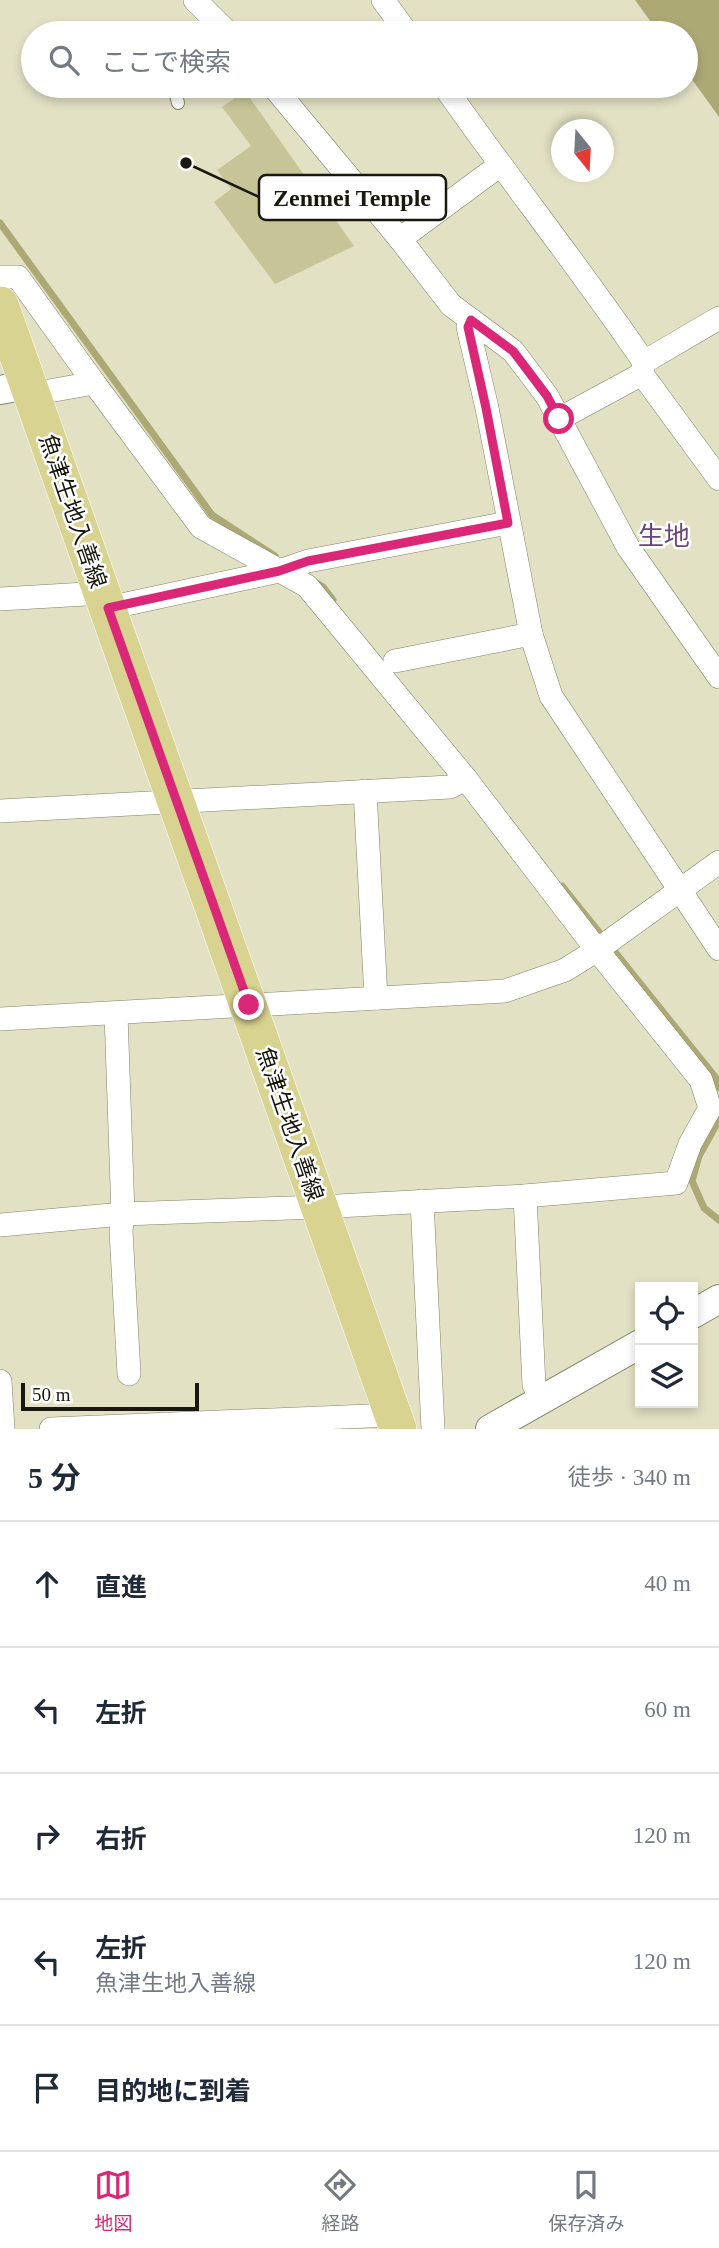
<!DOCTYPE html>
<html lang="ja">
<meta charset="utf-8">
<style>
:root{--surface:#fff;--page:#f2f2f3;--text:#1f2937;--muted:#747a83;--line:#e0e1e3;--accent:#db2777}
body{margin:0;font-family:"Times New Roman","Noto Sans JP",serif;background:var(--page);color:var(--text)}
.controls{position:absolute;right:21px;bottom:21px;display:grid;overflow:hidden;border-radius:0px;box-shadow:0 4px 10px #0003}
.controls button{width:63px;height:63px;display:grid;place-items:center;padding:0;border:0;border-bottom:2px solid var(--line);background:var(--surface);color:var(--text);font:35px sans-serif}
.compass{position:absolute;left:551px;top:119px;width:63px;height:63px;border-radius:50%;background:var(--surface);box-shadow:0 4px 10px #0003;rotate:162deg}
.scale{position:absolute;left:21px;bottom:18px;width:178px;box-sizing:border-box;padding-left:7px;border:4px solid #19180e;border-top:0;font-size:19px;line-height:24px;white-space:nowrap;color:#19180e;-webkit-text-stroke:5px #fff;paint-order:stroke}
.stop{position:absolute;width:21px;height:21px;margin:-16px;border:5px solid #db2777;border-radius:50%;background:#fff}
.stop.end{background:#db2777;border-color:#fff;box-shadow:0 2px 7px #0008}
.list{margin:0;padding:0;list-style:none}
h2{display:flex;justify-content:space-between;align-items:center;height:91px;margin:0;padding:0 28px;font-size:30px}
h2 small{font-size:23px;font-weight:400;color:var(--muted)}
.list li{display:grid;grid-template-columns:46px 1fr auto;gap:21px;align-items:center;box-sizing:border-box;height:126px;padding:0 28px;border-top:2px solid var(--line)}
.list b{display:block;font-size:26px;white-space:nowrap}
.list p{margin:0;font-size:23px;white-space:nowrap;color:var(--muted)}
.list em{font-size:23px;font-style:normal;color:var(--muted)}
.icon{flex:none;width:38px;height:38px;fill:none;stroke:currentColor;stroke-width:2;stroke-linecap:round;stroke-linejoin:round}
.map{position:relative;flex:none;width:719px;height:1429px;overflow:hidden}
.search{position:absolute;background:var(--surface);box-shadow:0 4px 10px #0003;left:21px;right:21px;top:21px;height:77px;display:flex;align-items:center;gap:18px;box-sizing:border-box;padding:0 24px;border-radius:38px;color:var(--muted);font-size:26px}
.sheet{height:721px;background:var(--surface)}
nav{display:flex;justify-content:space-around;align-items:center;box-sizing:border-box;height:98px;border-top:2px solid var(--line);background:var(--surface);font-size:19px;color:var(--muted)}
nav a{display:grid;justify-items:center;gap:4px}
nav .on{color:var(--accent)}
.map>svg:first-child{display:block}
</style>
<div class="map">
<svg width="719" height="1429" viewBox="0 0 719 1429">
<rect width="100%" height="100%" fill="#e2e1c4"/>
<!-- green -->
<polygon fill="#c7c597" points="245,91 354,246 275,284 214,202 231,189 217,170 251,146 222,107"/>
<!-- water -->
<polygon fill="#aca975" points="635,0 719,0 719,117 686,71 686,33 659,33"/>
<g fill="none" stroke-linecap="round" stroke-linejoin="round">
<!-- stream -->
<g stroke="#aca975" stroke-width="7">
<polyline points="0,223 212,515 275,556"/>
<polyline points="315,582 323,587 333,600"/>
<polyline points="562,886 716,1078 719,1088"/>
<polyline points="719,1120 699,1156 692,1181 704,1208 719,1220"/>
</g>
<!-- service casing -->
<g stroke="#838268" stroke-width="14">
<polyline id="service" points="174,86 178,103"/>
</g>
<!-- minor casing -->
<g stroke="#838268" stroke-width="24">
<g id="minor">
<polyline points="195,0 228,33"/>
<polyline points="383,0 407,33"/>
<polyline points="273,86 400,239 451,305 513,351 547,396 628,547 719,677"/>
<path d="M444,86C509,179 580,268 644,362L642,374L719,479"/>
<polyline points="400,239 500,165"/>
<polyline points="0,277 18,277 94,383"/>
<polyline points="471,320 468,327 487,408 531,634 551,696 719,949"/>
<polyline points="644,362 719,318"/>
<polyline points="559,419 642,374"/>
<polyline points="0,599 103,593"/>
<polyline points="108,608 279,571 308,561 508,523"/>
<polyline points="395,661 531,634"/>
<polyline points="365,791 376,998"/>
<polyline points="0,811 450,787 466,779 307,586 201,527 94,383 32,394"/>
<polyline points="116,1014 123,1214 121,1231 129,1374"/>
<polyline points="0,1019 505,991 565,970 597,950 719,862"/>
<polyline points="525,1196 534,1385 542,1400"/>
<polyline points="422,1201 433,1429"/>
<polyline points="0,1225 123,1214 319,1207 525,1196 676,1183 690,1144 710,1108 701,1080 597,950 466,779"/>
<polyline points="0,1381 3,1429"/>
<polyline points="51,1429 393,1415"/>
</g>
</g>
<!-- tertiary casing -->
<g stroke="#838268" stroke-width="30">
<g id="tertiary">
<polyline points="0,390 29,385"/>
<polyline points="693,1314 719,1299"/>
<polyline points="490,1429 640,1344"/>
</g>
</g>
<!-- primary casing -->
<g stroke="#fff" stroke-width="38">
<polyline id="primary" points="0,305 398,1429"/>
</g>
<!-- service -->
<use href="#service" stroke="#fff" stroke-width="12"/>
<!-- minor -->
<use href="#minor" stroke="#fff" stroke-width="23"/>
<!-- tertiary -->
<use href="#tertiary" stroke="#fff" stroke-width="28"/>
<!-- primary -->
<use href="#primary" stroke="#d8d390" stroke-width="37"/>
</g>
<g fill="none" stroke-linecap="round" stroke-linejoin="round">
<!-- route -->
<polyline stroke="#db2777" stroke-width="9" points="249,1005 108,608 279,571 308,561 508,523 486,408 468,327 471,320 513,351 547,396 559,419"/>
</g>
<g text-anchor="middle" stroke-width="5" stroke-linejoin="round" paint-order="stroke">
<!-- street labels -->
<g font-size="23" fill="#19180e" stroke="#fff">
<text transform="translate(73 511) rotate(71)" y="8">魚津生地入善線</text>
<text transform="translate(290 1124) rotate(71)" y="8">魚津生地入善線</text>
</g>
<!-- quarter labels -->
<g font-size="26" fill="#6c447d" stroke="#fff">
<text x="664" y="545">生地</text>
</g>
</g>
<!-- callouts -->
<path fill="none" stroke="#19180e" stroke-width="2.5" d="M186 163L259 197"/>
<circle fill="#19180e" stroke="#fff" stroke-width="2.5" cx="186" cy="163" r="7"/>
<rect fill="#fff" stroke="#19180e" stroke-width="2.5" x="259" y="175" width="187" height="45" rx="7"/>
<g font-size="24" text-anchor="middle" font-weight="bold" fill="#19180e">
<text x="352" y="206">Zenmei Temple</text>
</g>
</svg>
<div class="controls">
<button><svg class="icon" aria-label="locate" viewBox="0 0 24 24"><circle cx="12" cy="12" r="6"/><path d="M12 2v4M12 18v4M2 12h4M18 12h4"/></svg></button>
<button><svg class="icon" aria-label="layers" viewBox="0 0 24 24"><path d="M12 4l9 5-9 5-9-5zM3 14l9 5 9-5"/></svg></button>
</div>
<svg class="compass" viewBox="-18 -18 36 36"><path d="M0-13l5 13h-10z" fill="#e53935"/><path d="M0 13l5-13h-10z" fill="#747a83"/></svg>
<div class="scale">50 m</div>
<div class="stop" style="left:559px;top:419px"></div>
<div class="stop end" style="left:249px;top:1005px"></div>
<div class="search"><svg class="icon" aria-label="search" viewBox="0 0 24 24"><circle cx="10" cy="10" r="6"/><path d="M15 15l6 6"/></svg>ここで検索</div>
</div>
<section class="sheet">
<h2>5 分<small>徒歩 · 340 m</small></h2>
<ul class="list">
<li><svg class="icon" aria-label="ahead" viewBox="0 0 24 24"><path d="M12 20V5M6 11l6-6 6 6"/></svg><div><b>直進</b></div><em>40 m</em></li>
<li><svg class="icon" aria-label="left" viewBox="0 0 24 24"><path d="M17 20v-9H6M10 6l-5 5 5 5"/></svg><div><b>左折</b></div><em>60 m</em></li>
<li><svg class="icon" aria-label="right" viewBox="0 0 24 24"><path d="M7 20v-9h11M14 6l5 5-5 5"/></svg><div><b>右折</b></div><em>120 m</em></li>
<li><svg class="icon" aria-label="left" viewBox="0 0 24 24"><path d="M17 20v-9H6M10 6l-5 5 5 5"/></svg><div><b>左折</b><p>魚津生地入善線</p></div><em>120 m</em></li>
<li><svg class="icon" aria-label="arrive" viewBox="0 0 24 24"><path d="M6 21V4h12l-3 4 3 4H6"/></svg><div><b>目的地に到着</b></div></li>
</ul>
</section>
<nav>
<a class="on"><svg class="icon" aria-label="map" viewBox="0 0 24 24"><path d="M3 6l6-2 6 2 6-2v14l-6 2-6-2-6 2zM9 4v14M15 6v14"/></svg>地図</a>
<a><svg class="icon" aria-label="directions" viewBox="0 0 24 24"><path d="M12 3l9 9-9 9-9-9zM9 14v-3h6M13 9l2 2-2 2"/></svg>経路</a>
<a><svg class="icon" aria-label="saved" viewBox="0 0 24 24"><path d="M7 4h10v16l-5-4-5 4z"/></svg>保存済み</a>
</nav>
